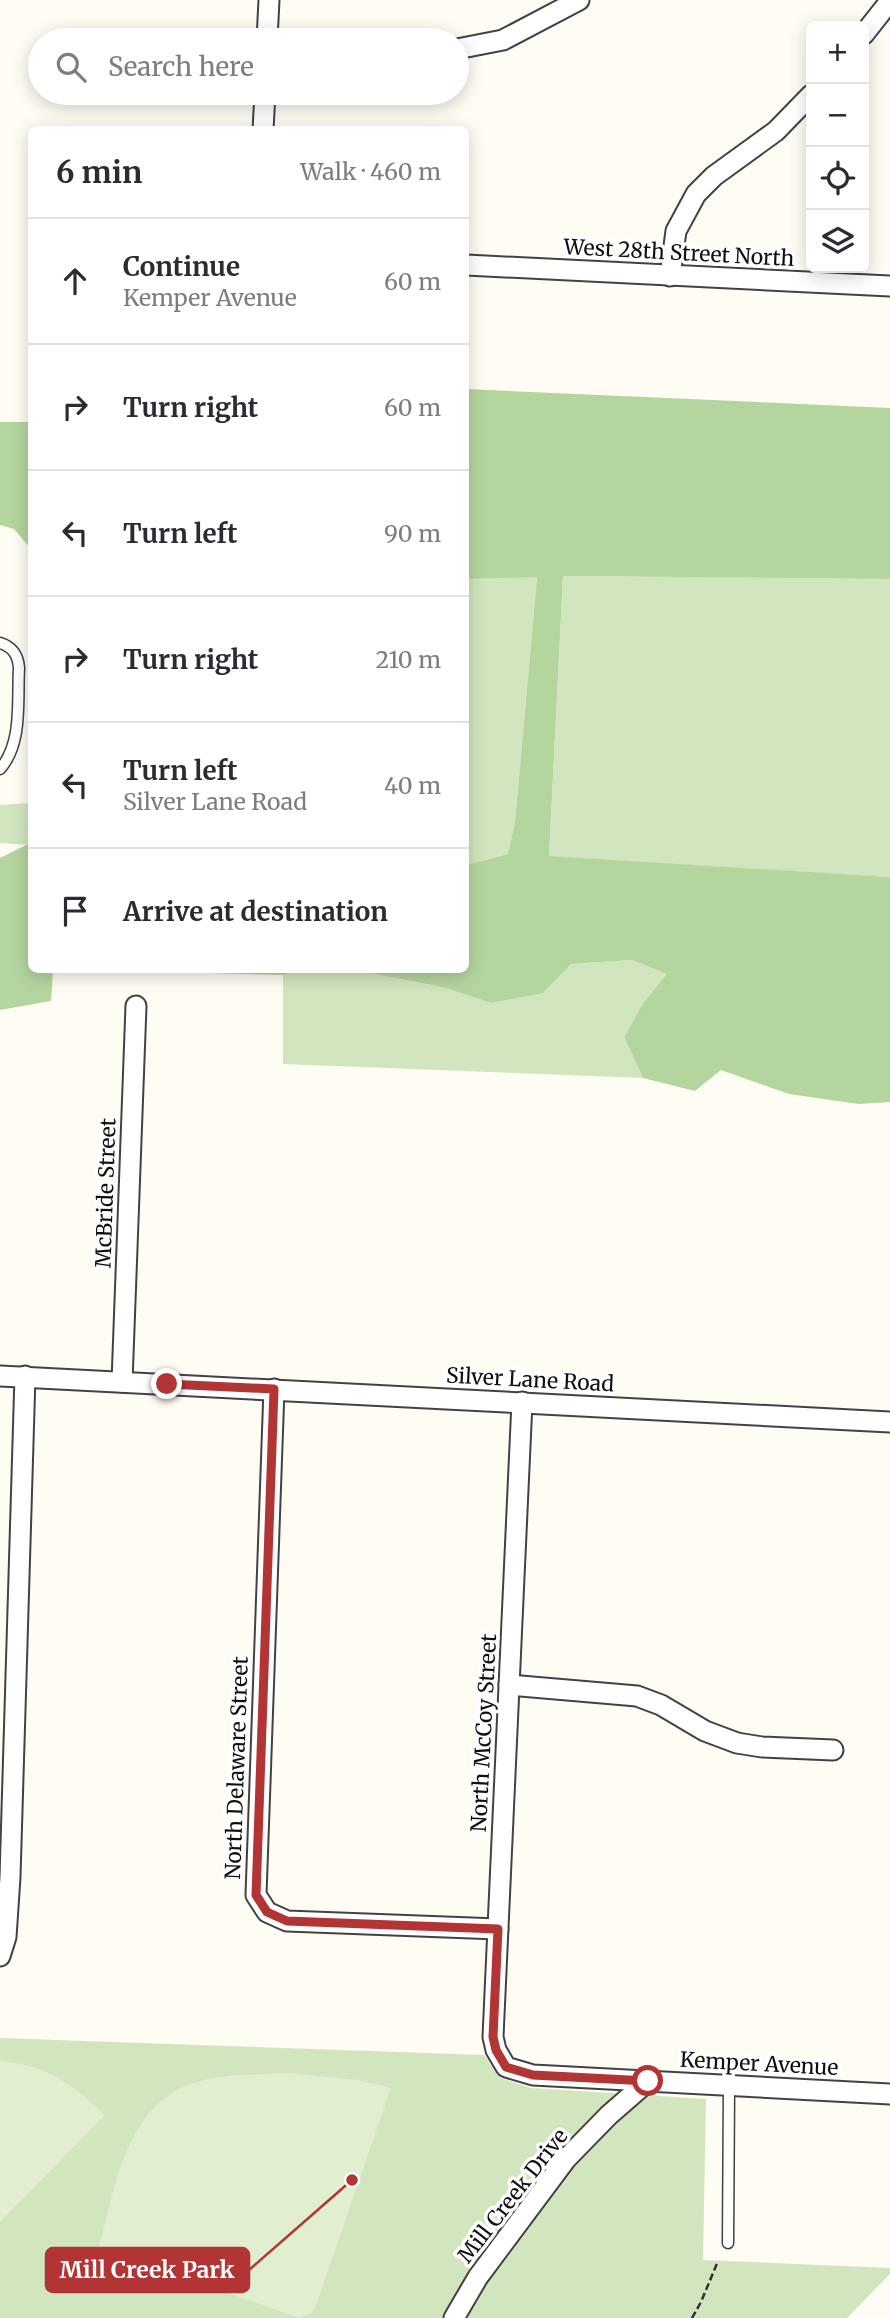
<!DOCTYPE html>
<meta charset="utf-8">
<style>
:root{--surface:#fff;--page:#f2f2f3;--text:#2b2b33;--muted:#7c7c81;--line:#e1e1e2}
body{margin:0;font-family:Merriweather,serif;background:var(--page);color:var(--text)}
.controls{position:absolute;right:21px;top:21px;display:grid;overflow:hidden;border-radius:10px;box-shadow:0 4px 18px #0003}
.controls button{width:63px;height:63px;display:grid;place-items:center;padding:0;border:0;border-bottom:2px solid var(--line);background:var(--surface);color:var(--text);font:35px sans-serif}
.stop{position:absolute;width:21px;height:21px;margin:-16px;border:5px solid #b33435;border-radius:50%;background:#fff}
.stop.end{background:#b33435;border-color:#fff;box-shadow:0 2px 7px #0008}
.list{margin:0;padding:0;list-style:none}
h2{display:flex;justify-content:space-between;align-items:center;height:91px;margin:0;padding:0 28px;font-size:30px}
h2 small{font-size:23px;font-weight:400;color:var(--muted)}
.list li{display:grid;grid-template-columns:46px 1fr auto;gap:21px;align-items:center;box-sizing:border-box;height:126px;padding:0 28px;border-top:2px solid var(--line)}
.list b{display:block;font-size:26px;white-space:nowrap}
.list p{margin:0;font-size:23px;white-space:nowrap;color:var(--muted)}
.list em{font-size:23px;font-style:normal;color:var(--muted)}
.icon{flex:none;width:38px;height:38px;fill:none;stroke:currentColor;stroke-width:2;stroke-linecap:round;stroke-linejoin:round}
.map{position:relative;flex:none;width:890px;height:2318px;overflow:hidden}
.search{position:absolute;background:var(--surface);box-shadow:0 4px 18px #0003;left:28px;top:28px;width:441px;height:77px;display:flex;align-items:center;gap:18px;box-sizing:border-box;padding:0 24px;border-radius:38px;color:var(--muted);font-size:26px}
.panel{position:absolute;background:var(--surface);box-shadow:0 4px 18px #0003;left:28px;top:126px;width:441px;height:847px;border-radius:10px}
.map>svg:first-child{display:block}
</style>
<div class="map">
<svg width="890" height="2318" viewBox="0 0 890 2318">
<rect width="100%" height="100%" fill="#fefcf3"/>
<!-- green -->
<g fill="#d1e6bf">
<polygon points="537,576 515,822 508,854 466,865 466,579"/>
<polygon points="563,576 890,579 890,877 549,857"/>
<polygon points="31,803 31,845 0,843 0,805"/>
<polygon points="632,960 668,974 644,1002 624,1037 643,1078 283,1064 283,975 300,970 371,970 375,974 442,987 491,1003 543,992 571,964"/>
<polygon points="0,2038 484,2055 500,2078 531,2088 706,2099 703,2260 890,2268 890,2274 847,2318 0,2318"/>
</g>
<!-- forest -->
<g fill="#b5d59f">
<polygon points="466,389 890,408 890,579 563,576 549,856 890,877 890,1102 859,1104 789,1094 721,1070 695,1091 643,1078 624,1037 644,1002 667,974 632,960 571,964 543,993 491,1003 442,987 375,974 371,970 466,970 466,865 508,854 515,822 537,577 466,579"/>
<polygon points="0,422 31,422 31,549 14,529 0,525"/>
<polygon points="26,845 32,845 32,970 53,970 51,1001 0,1010 0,858"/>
<polygon points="100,970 300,970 283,975"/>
</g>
<!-- pitch -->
<g fill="#e2eed0">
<path d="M0,2061C49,2066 70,2083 105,2115L0,2222Z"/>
<path d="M290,2073L357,2080L391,2088L314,2311L299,2318L99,2247C116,2187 125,2105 194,2083C223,2073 259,2075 290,2073Z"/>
</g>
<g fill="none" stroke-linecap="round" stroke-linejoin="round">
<!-- lane casing -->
<g stroke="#424242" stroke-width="13">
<g id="lane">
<path d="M0,643C13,647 18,655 19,668C17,701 23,743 0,769"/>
<polyline points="728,2243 729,2086"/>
</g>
</g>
<!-- street casing -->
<g stroke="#424242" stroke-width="23">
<g id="street">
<polyline points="864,34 890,1"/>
<polyline points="267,40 269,0"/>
<polyline points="457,49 503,40 579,0"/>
<polyline points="263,130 265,93"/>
<polyline points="466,265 890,286"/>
<polyline points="670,276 676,231 696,194 714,176 776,131 811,95"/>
<polyline points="0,1376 890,1422"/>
<polyline points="122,1382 136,1006"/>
<polyline points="274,1389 256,1895 267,1912 287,1921 498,1929"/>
<polyline points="522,1402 493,2037 496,2050 506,2067 533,2075 890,2094"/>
<polyline points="509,1685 637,1696 661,1705 705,1731 737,1743 762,1747 833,1750"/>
<polyline points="0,1956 6,1937 10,1877 25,1376"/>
<polyline points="454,2318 478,2277 566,2159 609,2115 648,2081"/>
</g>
</g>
<!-- path -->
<polyline stroke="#313131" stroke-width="2.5" stroke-dasharray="7 3.5" stroke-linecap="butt" points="692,2318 701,2302 718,2261"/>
<!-- lane -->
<use href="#lane" stroke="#fff" stroke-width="10"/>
<!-- street -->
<use href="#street" stroke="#fff" stroke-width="19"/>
</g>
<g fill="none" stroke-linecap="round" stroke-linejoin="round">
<!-- route -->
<polyline stroke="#b33435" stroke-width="9" points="167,1384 274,1389 256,1895 267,1912 287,1921 498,1929 493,2037 496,2050 506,2067 533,2075 648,2081"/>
</g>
<g text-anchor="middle" stroke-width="7" stroke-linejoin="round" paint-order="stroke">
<!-- street labels -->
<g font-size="21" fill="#0f0f0f" stroke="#fff">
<text transform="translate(679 253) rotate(3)" y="7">West 28th Street North</text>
<text transform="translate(106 1193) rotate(-88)" y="7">McBride Street</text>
<text transform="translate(530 1380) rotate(3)" y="7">Silver Lane Road</text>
<text transform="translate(484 1733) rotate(-87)" y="7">North McCoy Street</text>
<text transform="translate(237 1768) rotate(-88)" y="7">North Delaware Street</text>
<text transform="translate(759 2064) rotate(3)" y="7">Kemper Avenue</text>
<text transform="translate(513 2196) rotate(-52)" y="7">Mill Creek Drive</text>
</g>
</g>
<!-- callouts -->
<path fill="none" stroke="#b33435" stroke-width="2.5" d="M352 2180L249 2270"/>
<circle fill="#b33435" stroke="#fff" stroke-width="2.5" cx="352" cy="2180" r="7"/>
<rect fill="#b33435" stroke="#b33435" stroke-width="2.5" x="46" y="2248" width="203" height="44" rx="7"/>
<g font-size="23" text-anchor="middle" font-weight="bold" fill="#fff">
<text x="147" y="2278">Mill Creek Park</text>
</g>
</svg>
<div class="controls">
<button>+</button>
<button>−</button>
<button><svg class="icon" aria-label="locate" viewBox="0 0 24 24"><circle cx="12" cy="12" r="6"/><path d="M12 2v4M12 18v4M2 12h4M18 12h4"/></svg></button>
<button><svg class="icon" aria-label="layers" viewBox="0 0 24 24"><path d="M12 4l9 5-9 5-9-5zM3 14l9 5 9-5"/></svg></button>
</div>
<div class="stop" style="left:648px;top:2081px"></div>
<div class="stop end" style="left:167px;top:1384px"></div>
<div class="search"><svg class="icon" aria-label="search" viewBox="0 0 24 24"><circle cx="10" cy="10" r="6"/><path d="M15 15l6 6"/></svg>Search here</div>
<section class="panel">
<h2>6 min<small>Walk · 460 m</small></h2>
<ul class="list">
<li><svg class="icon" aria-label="ahead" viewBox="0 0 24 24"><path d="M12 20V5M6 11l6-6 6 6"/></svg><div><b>Continue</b><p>Kemper Avenue</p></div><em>60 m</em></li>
<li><svg class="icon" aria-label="right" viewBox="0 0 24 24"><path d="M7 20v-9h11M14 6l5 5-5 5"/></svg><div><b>Turn right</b></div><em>60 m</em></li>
<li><svg class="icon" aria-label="left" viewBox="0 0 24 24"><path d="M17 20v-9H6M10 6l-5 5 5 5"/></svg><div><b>Turn left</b></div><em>90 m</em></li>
<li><svg class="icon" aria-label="right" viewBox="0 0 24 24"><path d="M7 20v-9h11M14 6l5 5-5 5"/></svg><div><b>Turn right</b></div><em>210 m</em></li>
<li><svg class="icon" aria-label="left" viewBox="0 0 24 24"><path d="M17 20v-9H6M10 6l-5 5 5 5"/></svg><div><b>Turn left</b><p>Silver Lane Road</p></div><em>40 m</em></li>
<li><svg class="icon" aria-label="arrive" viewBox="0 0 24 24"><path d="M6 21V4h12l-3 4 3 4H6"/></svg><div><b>Arrive at destination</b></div></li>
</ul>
</section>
</div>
